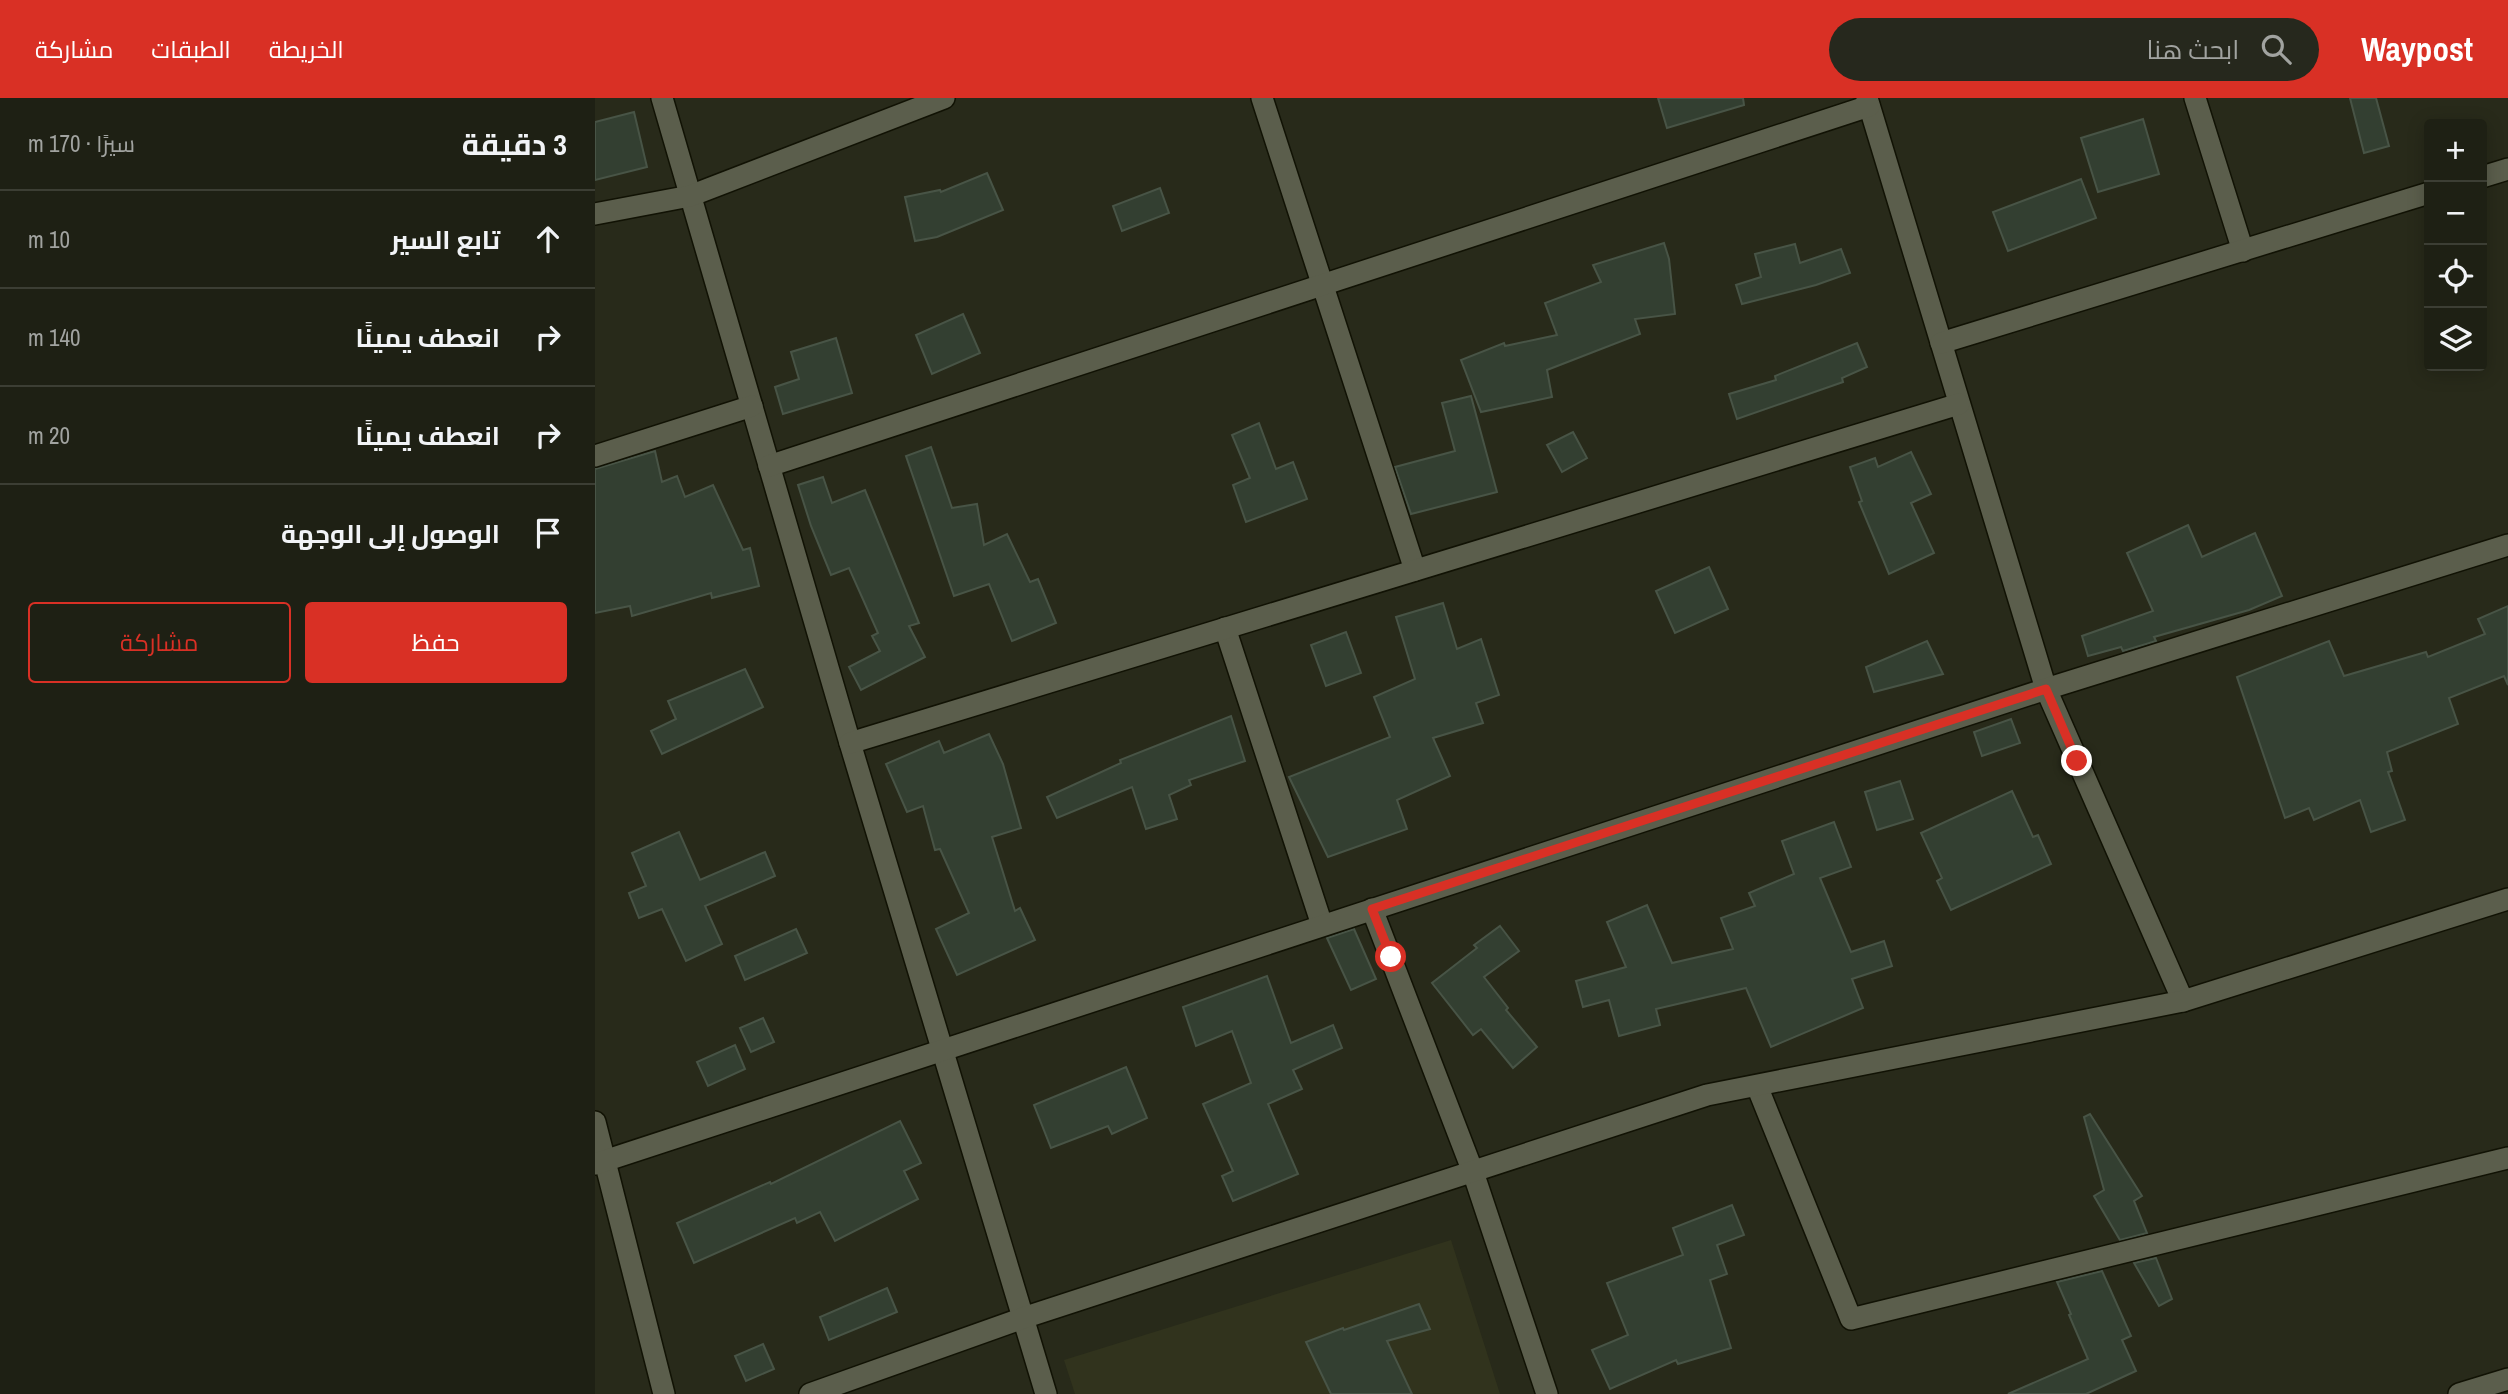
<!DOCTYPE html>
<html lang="ar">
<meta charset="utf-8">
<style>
:root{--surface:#1e2014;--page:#26281d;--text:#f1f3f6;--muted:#a1a3a0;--line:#3c3e34;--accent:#d93025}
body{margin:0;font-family:"Archivo Narrow",Cairo,sans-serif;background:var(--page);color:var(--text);direction:rtl}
.controls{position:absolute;right:21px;top:21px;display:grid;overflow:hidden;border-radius:7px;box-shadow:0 4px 18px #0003}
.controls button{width:63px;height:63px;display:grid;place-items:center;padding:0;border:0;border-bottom:2px solid var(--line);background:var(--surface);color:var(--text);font:35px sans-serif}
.stop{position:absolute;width:21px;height:21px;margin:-16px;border:5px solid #d93025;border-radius:50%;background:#fff}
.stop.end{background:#d93025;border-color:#fff;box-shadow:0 2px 7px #0008}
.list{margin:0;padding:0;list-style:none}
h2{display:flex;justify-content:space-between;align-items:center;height:91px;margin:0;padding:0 28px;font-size:30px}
h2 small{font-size:23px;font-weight:400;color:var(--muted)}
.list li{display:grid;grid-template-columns:46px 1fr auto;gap:21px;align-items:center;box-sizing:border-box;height:98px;padding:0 28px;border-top:2px solid var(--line)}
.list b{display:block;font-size:26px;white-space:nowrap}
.list em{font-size:23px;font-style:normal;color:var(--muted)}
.actions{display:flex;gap:14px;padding:21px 28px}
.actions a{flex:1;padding:16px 0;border:2px solid var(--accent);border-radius:7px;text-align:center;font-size:24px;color:var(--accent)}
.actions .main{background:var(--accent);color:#fff}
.icon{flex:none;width:38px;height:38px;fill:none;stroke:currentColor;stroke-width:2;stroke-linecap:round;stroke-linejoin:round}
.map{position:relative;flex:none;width:1913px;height:1296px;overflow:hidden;direction:ltr}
header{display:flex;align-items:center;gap:42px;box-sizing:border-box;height:98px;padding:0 35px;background:var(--accent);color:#fff}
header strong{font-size:33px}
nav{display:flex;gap:38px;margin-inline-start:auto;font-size:24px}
.search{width:490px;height:63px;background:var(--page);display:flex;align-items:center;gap:18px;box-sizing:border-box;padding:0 24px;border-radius:38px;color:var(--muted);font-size:26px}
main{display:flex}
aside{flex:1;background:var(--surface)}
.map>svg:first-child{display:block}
</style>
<header>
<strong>Waypost</strong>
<div class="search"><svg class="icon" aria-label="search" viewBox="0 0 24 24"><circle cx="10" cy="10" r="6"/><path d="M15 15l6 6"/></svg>ابحث هنا</div>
<nav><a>الخريطة</a><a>الطبقات</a><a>مشاركة</a></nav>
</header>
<main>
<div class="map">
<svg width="1913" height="1296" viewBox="0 0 1913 1296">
<rect width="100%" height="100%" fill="#282a1a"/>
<!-- built -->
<polygon fill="#31331d" points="856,1142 905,1296 480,1296 469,1262"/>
<!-- building -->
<g fill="#333f31" stroke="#485446" stroke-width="2">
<polygon points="1063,0 1148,0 1149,7 1072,30"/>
<polygon points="1755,0 1781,0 1794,48 1769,55"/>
<polygon points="39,14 52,69 0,82 0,24"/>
<polygon points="1548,21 1564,76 1503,94 1486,40"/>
<polygon points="392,75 408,112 342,139 320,143 310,99 345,92 346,94"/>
<polygon points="1486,81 1501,120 1413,153 1398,114"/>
<polygon points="565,90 574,115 527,133 518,108"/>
<polygon points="1069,145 1074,161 1080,216 1040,221 1045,236 952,272 957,299 886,314 866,262 909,245 910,248 962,237 950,205 1006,184 998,167"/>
<polygon points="1200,146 1205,165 1246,151 1255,175 1221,187 1147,206 1141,187 1166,179 1160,156"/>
<polygon points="368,216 385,255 337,276 321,237"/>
<polygon points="241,240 257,295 188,316 180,289 204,281 196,254"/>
<polygon points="1262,245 1272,269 1247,280 1248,284 1142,321 1134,296 1181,282 1180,278"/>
<polygon points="876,298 902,394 816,416 800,369 860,353 847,305"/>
<polygon points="664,325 681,371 698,364 712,401 651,424 638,387 655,380 637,337"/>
<polygon points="978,334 992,360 967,374 952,347"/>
<polygon points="336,349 357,410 382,406 389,447 412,436 435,484 443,481 461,525 417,543 394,486 359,498 311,358"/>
<polygon points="60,353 67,384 82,378 90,399 118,387 148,452 155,450 164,488 117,500 116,495 37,518 35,508 0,515 0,371"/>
<polygon points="1316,354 1336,396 1316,405 1339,455 1294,476 1264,404 1267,403 1255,369 1280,360 1283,369"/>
<polygon points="228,379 237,405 270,392 324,525 314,528 330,559 266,592 254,569 285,553 277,538 283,535 254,470 236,477 216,428 203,387"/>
<polygon points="1593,427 1607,459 1660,435 1687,498 1654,512 1559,539 1561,543 1528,553 1526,549 1493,558 1487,538 1558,513 1532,455"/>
<polygon points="1114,469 1133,511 1080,535 1061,493"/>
<polygon points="848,505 862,551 886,541 904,597 881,605 888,625 838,640 855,678 802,702 812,731 733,759 694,679 795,639 779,599 820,581 801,519"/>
<polygon points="1913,508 1913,587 1909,578 1854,600 1863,626 1792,654 1797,673 1793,674 1810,722 1776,734 1765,702 1719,722 1714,710 1690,720 1642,579 1734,543 1749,578 1831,554 1833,559 1890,536 1883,521"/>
<polygon points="751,534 766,575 731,588 716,547"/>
<polygon points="1332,543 1348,576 1279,594 1271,569"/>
<polygon points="150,571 168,609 67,656 56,633 81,621 73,603"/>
<polygon points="636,618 650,663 594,682 596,687 574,697 582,721 551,731 537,689 462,720 452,699 526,665 525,662"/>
<polygon points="1416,621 1425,645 1387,658 1379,634"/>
<polygon points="394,636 408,666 426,730 397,739 420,813 425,810 440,842 362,877 341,831 374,815 345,751 340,752 328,708 312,714 291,666 344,643 349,655"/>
<polygon points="1305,683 1318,721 1282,732 1270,694"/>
<polygon points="1417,693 1438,739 1443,737 1456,766 1356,812 1342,783 1347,780 1326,735"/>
<polygon points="1239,724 1256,769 1225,780 1256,854 1289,843 1297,868 1257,881 1268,910 1176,949 1151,890 1061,911 1065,927 1024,938 1014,902 988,909 981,883 1031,869 1012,824 1052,807 1077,865 1138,851 1126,820 1160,808 1154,795 1199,776 1187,743"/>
<polygon points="84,734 105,782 170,754 180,778 110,808 127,846 91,863 67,811 44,820 34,795 51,788 37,755"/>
<polygon points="905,828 924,853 889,879 913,910 911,912 942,949 918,970 886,931 878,937 837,885 882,850 879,847"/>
<polygon points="201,831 212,855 150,882 140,858"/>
<polygon points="759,831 781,881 756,892 732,840"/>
<polygon points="672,878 696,945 738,927 747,950 698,972 707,991 673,1006 703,1076 638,1103 627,1078 638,1073 608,1006 656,985 637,933 601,948 588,909"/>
<polygon points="168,920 179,944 156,954 145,930"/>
<polygon points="140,947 150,971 113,988 102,964"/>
<polygon points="531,969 552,1020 517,1036 513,1028 456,1050 439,1007"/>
<polygon points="1495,1016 1547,1098 1539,1103 1552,1135 1525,1142 1499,1098 1509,1092 1489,1019"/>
<polygon points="305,1023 326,1065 309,1073 323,1101 240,1143 225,1114 202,1125 200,1120 99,1165 82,1125 175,1084 176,1086"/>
<polygon points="1137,1107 1149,1137 1122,1147 1132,1176 1115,1182 1136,1250 1083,1266 1081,1262 1015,1291 997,1252 1033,1237 1012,1185 1088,1157 1078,1130"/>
<polygon points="1561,1160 1577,1201 1564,1208 1539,1165"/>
<polygon points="1507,1173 1536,1238 1527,1242 1541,1273 1491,1296 1413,1296 1493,1261 1474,1217 1476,1216 1462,1184"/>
<polygon points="292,1190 302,1214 234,1242 225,1219"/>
<polygon points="824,1206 835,1231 792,1243 817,1296 736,1296 711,1244 748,1230 749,1232"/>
<polygon points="168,1246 179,1271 151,1283 140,1258"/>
</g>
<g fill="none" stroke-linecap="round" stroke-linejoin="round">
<!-- minor casing -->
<g stroke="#111204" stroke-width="24">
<g id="minor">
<polyline points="67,0 255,645 451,1296"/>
<polyline points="667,0 820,472"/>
<polyline points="1272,0 1451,591 1588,903"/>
<polyline points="1600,0 1648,153"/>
<polyline points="1887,79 1913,71"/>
<polyline points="0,116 95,98 349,0"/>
<polyline points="1346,245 1834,95"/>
<polyline points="0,358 157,308"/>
<polyline points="174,368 1274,8"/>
<polyline points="630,530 727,827"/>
<polyline points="255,645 1364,306"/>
<polyline points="777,811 878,1074 952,1296"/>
<polyline points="1162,988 1256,1221 1913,1060"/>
<polyline points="0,1024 69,1296"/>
<polyline points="0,1066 1451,591 1913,447"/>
<polyline points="215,1296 428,1220 1112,997 1588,903 1913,801"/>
<polyline points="1864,1296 1913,1281"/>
</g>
</g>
<!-- minor -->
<use href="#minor" stroke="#5b5e4c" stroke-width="21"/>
</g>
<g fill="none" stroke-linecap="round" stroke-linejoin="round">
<!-- route -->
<polyline stroke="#d93025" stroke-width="9" points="796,859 777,811 1451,591 1482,663"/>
</g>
</svg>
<div class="controls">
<button>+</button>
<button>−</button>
<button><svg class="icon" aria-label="locate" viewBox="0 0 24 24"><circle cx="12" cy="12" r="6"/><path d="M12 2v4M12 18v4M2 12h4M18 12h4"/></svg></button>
<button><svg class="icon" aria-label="layers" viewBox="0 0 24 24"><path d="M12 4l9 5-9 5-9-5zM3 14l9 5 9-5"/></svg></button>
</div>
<div class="stop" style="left:796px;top:859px"></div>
<div class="stop end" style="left:1482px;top:663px"></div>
</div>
<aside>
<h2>3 دقيقة<small>سيرًا · 170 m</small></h2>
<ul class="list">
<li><svg class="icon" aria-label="ahead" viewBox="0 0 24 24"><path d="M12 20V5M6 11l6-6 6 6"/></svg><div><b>تابع السير</b></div><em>10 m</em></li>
<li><svg class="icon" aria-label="right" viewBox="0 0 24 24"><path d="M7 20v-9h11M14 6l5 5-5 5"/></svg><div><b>انعطف يمينًا</b></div><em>140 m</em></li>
<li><svg class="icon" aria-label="right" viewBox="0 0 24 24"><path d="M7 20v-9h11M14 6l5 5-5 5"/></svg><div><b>انعطف يمينًا</b></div><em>20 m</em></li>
<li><svg class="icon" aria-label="arrive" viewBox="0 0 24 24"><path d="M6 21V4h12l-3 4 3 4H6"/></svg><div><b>الوصول إلى الوجهة</b></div></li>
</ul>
<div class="actions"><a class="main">حفظ</a><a>مشاركة</a></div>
</aside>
</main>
